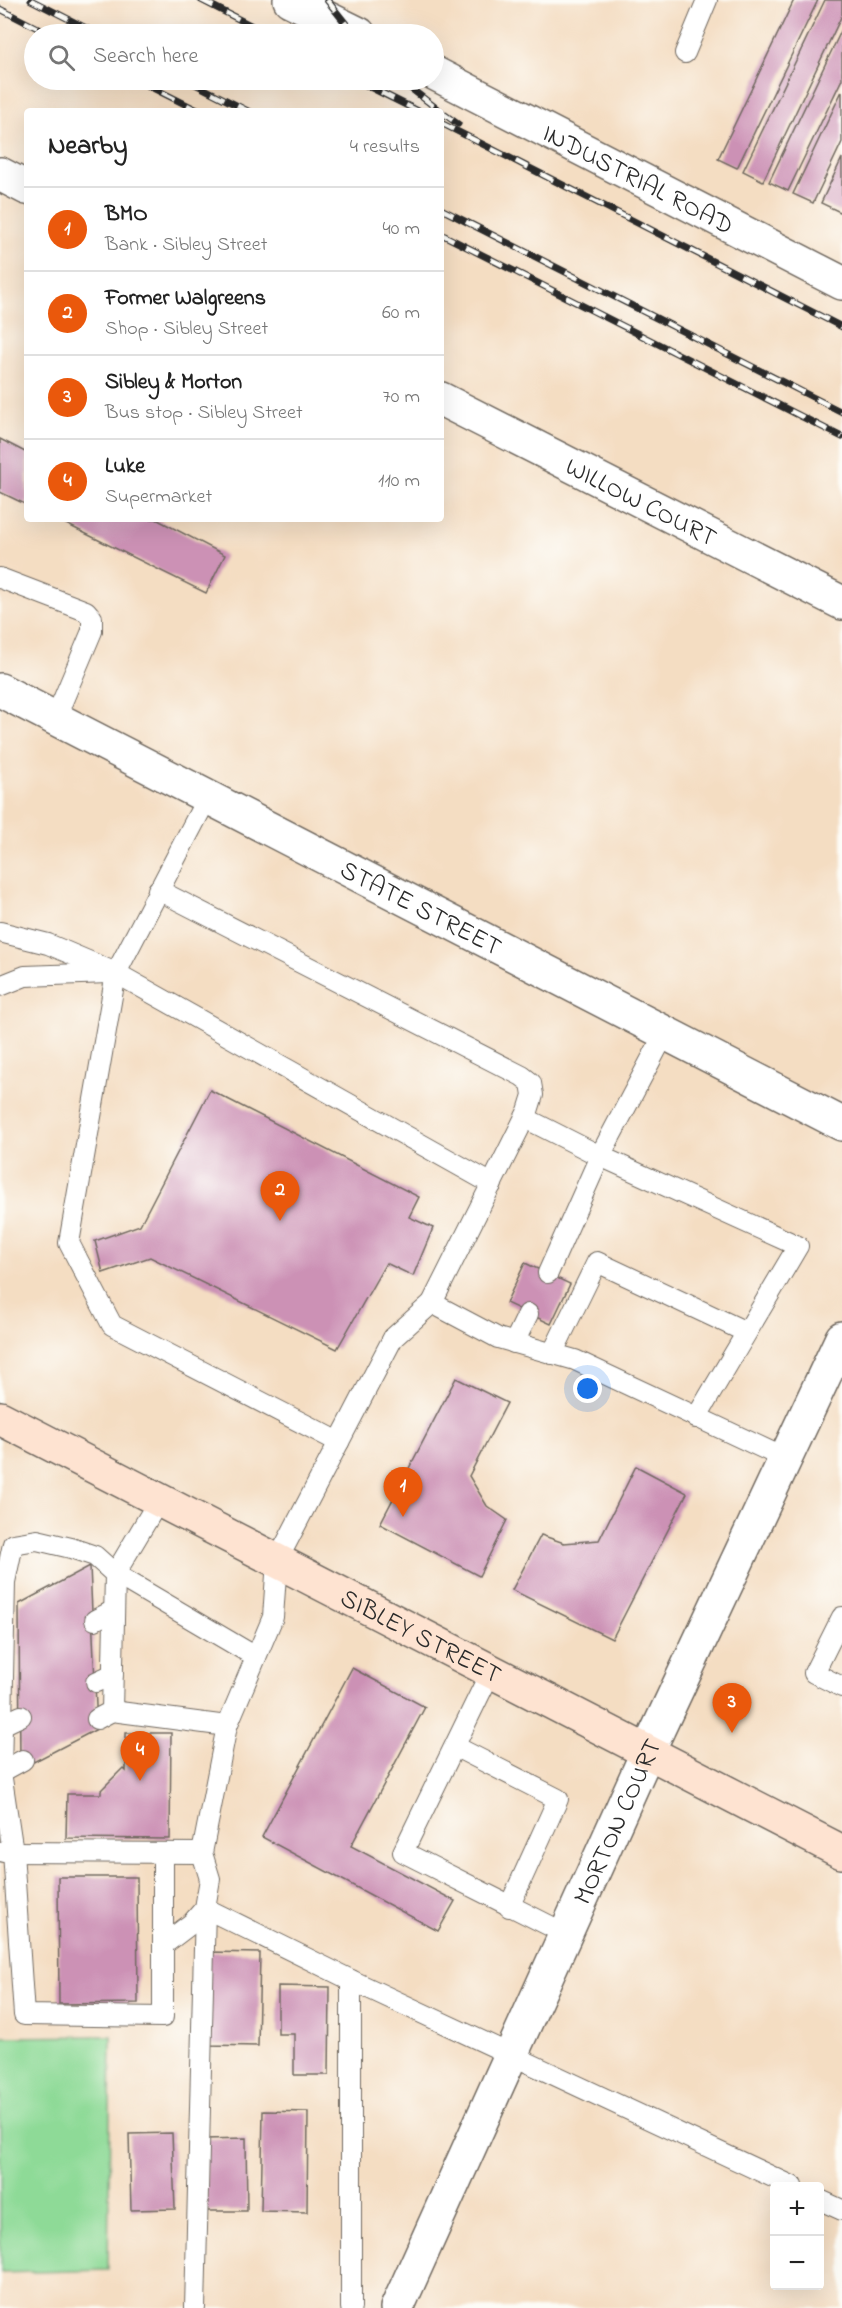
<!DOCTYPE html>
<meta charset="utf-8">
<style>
:root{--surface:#fff;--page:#f2f2f2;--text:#222;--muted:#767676;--line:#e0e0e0;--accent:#ea580c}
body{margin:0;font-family:"Indie Flower",sans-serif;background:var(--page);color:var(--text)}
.controls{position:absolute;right:18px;bottom:18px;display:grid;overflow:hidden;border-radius:6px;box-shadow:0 6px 24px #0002}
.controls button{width:54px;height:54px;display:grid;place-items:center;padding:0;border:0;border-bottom:2px solid var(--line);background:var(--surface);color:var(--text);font:30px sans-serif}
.you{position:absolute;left:588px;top:1389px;width:21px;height:21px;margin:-15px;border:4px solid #fff;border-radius:50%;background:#1a73e8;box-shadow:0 0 0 9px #1a73e833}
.badge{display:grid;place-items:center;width:39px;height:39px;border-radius:50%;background:var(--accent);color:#fff;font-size:20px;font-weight:700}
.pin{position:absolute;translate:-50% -50px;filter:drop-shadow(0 2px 3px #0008)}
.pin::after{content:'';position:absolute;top:32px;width:21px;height:18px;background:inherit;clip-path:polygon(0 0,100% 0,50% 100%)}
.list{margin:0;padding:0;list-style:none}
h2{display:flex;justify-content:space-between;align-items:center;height:78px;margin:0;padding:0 24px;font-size:26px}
h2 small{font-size:20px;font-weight:400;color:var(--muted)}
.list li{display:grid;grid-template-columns:39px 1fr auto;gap:18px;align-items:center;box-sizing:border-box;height:84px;padding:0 24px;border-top:2px solid var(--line)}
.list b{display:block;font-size:22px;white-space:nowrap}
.list p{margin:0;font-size:20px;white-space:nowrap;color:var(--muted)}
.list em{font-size:20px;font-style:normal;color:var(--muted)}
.icon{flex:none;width:33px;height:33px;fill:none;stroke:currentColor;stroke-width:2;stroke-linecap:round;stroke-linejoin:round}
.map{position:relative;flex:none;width:842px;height:2308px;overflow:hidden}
.search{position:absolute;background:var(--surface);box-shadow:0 6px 24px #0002;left:24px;top:24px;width:420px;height:66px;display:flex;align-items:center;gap:15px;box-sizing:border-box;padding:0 21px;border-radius:33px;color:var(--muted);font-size:22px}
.panel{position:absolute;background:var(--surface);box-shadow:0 6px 24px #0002;left:24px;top:108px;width:420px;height:414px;border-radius:6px}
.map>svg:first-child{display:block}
</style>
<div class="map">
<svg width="842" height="2308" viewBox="0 0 842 2308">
<rect width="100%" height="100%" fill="#fdfcf7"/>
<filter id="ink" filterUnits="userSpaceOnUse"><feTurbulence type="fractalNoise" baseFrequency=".0167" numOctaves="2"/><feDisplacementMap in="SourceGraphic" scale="12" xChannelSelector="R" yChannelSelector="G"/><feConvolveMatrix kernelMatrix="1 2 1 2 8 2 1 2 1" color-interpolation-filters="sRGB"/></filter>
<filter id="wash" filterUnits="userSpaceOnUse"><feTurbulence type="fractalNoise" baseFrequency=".008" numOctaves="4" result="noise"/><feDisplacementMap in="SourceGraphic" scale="24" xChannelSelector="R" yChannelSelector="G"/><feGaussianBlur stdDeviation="1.35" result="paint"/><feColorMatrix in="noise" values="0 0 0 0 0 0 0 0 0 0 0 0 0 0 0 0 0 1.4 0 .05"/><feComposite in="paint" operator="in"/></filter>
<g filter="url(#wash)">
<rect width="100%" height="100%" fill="#f4ddc2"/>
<!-- grass -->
<polygon fill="#8eda97" stroke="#5c8261" stroke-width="1.5" points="111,2036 108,2270 0,2273 0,2037"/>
<g id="blocks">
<!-- building -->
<g fill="#cc91b5">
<polygon points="794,0 818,0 737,168 718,159"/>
<polygon points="825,0 842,0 842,15 763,181 743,171"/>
<polygon points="842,29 842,79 788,191 769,182"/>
<polygon points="842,91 842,142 813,203 793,194"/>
<polygon points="842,158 842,209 840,212 821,203"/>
<polygon points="0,439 27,453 27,505 0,492"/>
<polygon points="56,519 156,519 225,555 206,593"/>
<polygon points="210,1090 419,1197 409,1217 433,1228 413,1276 386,1263 337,1349 150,1257 103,1273 95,1241 140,1225"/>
<polygon points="525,1263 570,1284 551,1324 506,1303"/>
<polygon points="456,1378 507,1403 469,1476 487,1506 507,1520 479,1576 380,1524"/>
<polygon points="636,1466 687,1493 612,1639 512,1590 541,1535 564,1543 599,1540"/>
<polygon points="90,1566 97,1729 20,1769 19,1604"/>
<polygon points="352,1668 425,1707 351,1846 455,1901 438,1931 262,1837"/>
<polygon points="126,1733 171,1733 170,1839 66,1838 67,1794 101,1794 101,1790 123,1768 126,1771"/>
<polygon points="58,1877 137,1877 138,2003 59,2004"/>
<polygon points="208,1952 260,1953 258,2046 207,2045"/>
<polygon points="278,1986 330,1987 329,2075 294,2075 294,2034 278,2034"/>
<polygon points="263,2111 308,2112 307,2212 261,2211"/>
<polygon points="172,2133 175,2209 131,2210 129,2134"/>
<polygon points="246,2138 247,2211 206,2211 205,2139"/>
</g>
</g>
</g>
<g filter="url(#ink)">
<use href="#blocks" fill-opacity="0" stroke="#716960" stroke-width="1.5"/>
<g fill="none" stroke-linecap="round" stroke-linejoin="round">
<!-- service casing -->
<g stroke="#716960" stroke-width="22">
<g id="service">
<polyline points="685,53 707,0"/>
<polyline points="0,578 86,611 92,618 92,631 55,719"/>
<polyline points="207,798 116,973 69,1243 112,1325 339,1442"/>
<polyline points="158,890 522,1076 531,1083 533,1095 528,1111 432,1303 393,1338 277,1561 273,1617 227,1726 202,1853 210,1879 205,1908 192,1923 163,1945"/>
<polyline points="0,932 48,944 116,973 492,1184"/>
<polyline points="0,986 25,976 109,973"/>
<polyline points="525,1118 600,1156 665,1033"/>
<polyline points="548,1273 600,1156 798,1246 696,1418"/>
<polyline points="432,1303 498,1338 575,1360 784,1458"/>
<polyline points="514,1343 528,1314"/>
<polyline points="552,1354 597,1262 746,1332"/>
<polyline points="842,1617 814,1673 842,1687"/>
<polyline points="95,1620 114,1610"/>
<polyline points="491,1671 403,1852 566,1934"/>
<polyline points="96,1682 113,1674"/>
<polyline points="112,1711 227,1726"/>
<polyline points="97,1719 112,1711 115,1574 159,1500"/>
<polyline points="2,1725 21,1716"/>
<polyline points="456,1747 558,1799 509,1907"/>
<polyline points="1,1772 23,1760"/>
<polyline points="3,1852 202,1853"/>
<polyline points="163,1854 163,2017 24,2015 13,1852 1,1772 5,1582 13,1544 37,1540 71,1548 95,1556 115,1574 256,1657"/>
<polyline points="820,2200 842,2210"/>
<polyline points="195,2308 205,1908 351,1980 792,2186"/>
<polyline points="351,2308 351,1980"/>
</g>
</g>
<!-- minor casing -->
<g stroke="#716960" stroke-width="36">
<g id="minor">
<polyline points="290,0 359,34"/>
<path id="s1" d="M434,73L842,283"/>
<path id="s2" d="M0,690L842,1124"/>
<path id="s3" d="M397,2308L648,1751L842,1338"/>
</g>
</g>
<!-- tertiary casing -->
<g stroke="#716960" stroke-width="36">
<g id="tertiary">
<polyline points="0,174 27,188"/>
<path id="s4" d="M441,399L842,603"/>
</g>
</g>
<!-- secondary casing -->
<g stroke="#716960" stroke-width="36">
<g id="secondary">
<path id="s5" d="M0,1418L842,1852"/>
</g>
</g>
<!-- service -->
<use href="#service" stroke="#fff" stroke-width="20"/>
<!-- minor -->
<use href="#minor" stroke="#fff" stroke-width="33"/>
<!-- tertiary -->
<use href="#tertiary" stroke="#fff" stroke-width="33"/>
<!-- secondary -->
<use href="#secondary" stroke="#fee3d1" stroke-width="33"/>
<!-- rail casing -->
<g stroke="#2b2b2b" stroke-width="7">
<g id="rail">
<polyline points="31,0 98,34"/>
<polyline points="201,0 268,34"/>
<polyline points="327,0 354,34"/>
<polyline points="0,9 49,34"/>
<polyline points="137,80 199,111"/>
<polyline points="187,80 248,111"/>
<polyline points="356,80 418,111"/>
<polyline points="400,80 440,111"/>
<polyline points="441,112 458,124"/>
<polyline points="441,123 842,327"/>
<polyline points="441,209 842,412"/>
<polyline points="441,234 842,437"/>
</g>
</g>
<!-- rail -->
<use href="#rail" stroke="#fdfcf7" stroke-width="4.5" stroke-dasharray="14" stroke-linecap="butt"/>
</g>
</g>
<g text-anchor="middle" stroke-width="4.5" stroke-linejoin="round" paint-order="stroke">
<!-- street labels -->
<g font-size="26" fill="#2b2b2b" stroke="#fdfcf7">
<text dy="9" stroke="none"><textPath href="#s1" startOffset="230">INDUSTRIAL ROAD</textPath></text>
<text dy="9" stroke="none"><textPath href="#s4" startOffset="225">WILLOW COURT</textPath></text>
<text dy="9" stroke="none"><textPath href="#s2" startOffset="474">STATE STREET</textPath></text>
<text dy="9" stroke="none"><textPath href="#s5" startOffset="474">SIBLEY STREET</textPath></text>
<text dy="9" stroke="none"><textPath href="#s3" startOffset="534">MORTON COURT</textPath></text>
</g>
</g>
</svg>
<div class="controls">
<button>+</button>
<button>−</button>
</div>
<div class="you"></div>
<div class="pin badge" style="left:403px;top:1517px">1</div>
<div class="pin badge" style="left:280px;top:1221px">2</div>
<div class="pin badge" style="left:732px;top:1733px">3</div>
<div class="pin badge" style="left:140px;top:1781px">4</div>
<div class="search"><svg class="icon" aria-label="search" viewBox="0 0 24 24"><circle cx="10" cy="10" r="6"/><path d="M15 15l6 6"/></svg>Search here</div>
<section class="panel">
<h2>Nearby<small>4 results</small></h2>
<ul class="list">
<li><span class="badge">1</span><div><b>BMO</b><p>Bank · Sibley Street</p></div><em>40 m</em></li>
<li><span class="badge">2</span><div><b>Former Walgreens</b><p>Shop · Sibley Street</p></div><em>60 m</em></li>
<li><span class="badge">3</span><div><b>Sibley &amp; Morton</b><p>Bus stop · Sibley Street</p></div><em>70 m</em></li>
<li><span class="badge">4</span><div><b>Luke</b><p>Supermarket</p></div><em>110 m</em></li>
</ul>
</section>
</div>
